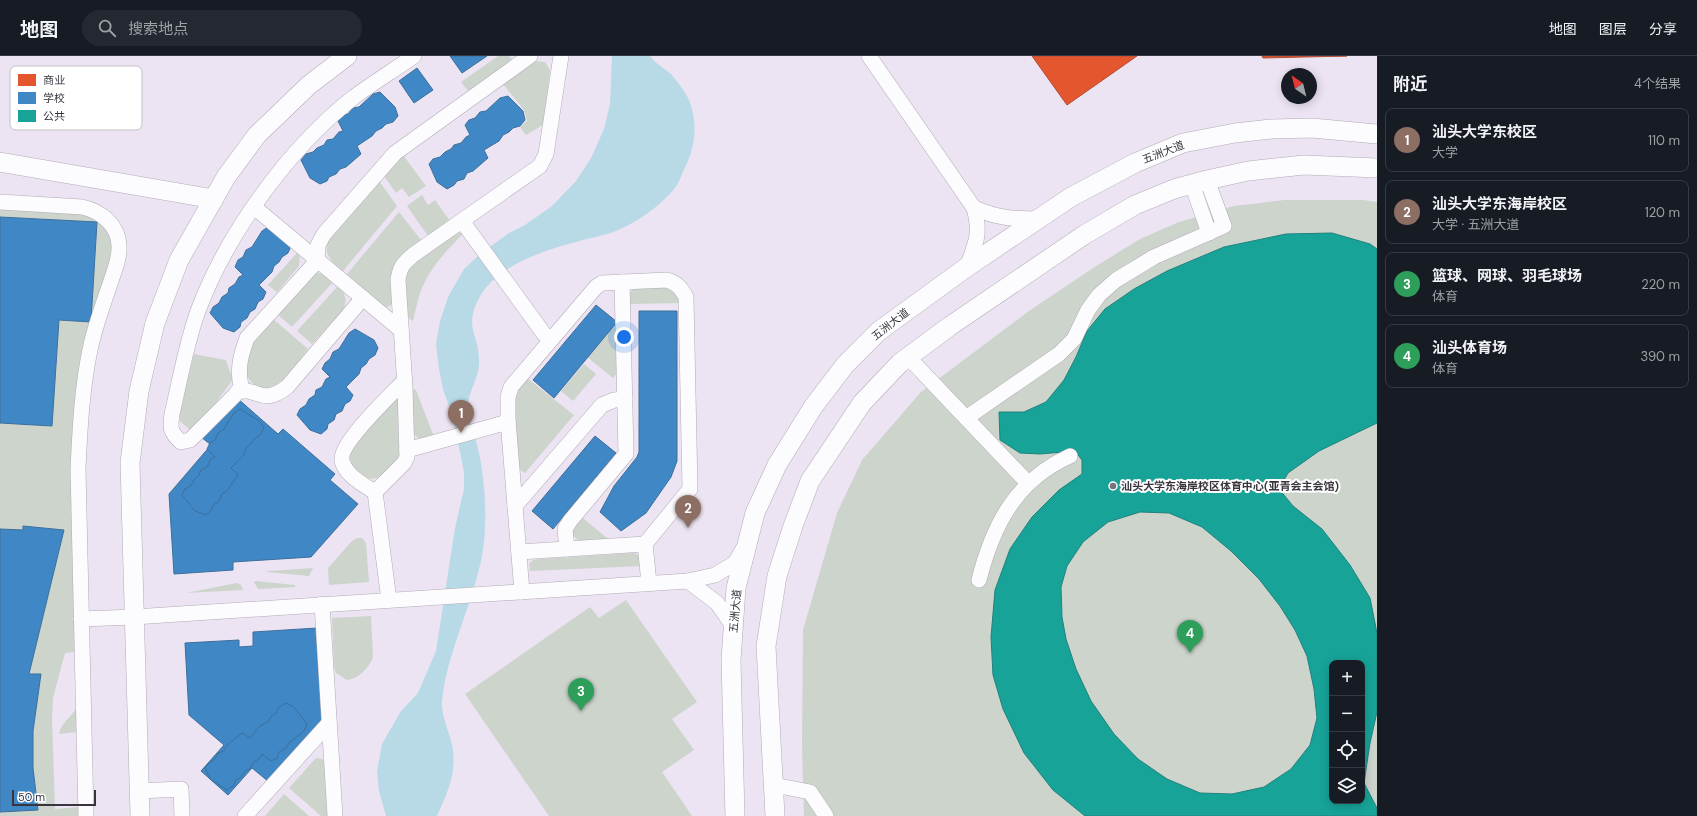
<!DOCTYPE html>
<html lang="zh">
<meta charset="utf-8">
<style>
:root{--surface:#171b24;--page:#242831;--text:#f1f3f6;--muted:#9ea1a6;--line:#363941;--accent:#d93025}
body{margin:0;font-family:"DM Sans","Noto Sans SC",sans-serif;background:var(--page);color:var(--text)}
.controls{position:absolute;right:12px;bottom:12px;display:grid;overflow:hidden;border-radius:8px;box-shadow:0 2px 10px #0003}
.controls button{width:36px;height:36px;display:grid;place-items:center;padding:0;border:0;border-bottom:1px solid var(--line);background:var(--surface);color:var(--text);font:20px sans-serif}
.compass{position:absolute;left:1281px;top:12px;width:36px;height:36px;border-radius:50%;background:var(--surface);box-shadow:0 2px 10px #0003;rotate:325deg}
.scale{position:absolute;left:12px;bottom:10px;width:84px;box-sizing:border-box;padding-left:4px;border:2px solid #39343e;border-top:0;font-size:11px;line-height:14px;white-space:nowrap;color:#39343e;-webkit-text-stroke:3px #fff;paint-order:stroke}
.you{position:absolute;left:624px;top:281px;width:14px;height:14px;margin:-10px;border:3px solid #fff;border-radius:50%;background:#1a73e8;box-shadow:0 0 0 6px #1a73e833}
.badge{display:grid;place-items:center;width:26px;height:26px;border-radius:50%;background:var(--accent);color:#fff;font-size:13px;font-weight:700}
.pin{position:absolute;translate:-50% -33px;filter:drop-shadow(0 1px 2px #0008)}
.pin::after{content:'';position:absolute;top:21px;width:14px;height:12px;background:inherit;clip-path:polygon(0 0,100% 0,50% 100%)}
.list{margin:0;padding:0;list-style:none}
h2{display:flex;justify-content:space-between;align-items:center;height:52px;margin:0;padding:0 16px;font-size:17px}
h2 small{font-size:13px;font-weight:400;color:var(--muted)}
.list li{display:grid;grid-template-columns:26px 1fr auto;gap:12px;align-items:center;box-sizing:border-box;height:64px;margin:0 8px 8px;padding:0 8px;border:1px solid var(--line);border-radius:8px}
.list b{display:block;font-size:15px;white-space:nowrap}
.list p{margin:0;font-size:13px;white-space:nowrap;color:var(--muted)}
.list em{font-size:13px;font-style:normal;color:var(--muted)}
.icon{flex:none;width:22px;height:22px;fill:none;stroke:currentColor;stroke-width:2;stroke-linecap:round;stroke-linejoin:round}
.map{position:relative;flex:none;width:1377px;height:760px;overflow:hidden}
header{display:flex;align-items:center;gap:24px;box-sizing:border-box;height:56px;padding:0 20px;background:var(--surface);border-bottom:1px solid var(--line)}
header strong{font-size:19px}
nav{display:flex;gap:22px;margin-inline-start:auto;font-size:14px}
.search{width:280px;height:36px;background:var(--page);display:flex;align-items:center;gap:10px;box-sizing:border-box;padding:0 14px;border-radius:22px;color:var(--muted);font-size:15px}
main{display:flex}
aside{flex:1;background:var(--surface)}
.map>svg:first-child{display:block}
</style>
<header>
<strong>地图</strong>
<div class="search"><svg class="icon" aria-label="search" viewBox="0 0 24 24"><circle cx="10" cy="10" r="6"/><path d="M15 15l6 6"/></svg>搜索地点</div>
<nav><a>地图</a><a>图层</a><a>分享</a></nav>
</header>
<main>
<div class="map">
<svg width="1377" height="760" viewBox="0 0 1377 760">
<rect width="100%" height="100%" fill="#ece4f2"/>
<!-- green -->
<g fill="#ccd4cc" fill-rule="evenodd">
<polygon points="498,0 509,0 512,4 468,35 461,26"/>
<polygon points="535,5 545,6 550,14 543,69 526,79 520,71 527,65 524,54 502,27"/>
<polygon points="403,99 426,130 409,141 402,132 396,137 384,120"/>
<path d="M379,125L397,150L343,215C333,207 323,199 328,185Z"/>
<polygon points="422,139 428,149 435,144 450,165 428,180 407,150"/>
<path d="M1284,144H1363L1377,146V760H804L802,690L803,574L837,457L862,404L921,336L1029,255L1093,212L1140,183L1179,166L1234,150ZM1332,607H1362V745H1332Z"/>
<path d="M0,150L81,154L102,165L110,178L113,189V202L74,378L81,760H0V756L38,753L33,712V675L41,618H29L64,475L23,470V474L0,473V367L52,370L59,264L91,266L97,166L0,161ZM76,596L77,651C71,662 62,665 59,678L77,676L79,751L55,753L52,663L53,642L65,597Z"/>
<path d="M399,156L421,184C388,207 392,209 393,247L388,251L383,250L347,218Z"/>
<path d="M457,176L463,178C445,196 427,215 419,240C417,248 415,257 413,265L411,264L407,259L405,220L407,212Z"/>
<polygon points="298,196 300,198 299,210 277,236 268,229"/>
<polygon points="318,217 325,219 334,225 292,271 277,258 314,218"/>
<path d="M338,230C345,237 348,244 343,254L312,288L297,275Z"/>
<polygon points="670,230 682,247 628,248 628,239 634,231"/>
<path d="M273,263L308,293C300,303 285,324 275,330C269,333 263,333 257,330C240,322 246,300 253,286C258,278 267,270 273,263Z"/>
<polygon points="615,268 617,317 613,322 587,301"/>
<polygon points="194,298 226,304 230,316 234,322 200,368 189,373 180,365 180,354"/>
<polygon points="584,308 596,318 573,345 561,335"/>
<polygon points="527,322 574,359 525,417 519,413 516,406 515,336"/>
<polygon points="413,333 416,334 434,381 421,385 413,377 412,336"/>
<path d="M396,342L398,345L399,399L397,403L382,421L370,423C362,419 348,410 350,399C350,396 353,392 354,389Z"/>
<path d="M579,459L612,486C595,487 575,494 571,471Z"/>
<polygon points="357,482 362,482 366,487 369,526 329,529 328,512 352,485"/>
<polygon points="634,497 638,499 642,510 530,515 529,508 533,504 540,503"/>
<polygon points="313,512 309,520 267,516 268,515"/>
<polygon points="255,525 295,529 295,531 258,533 254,526"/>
<polygon points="237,527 241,529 243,534 186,537"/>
<polygon points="626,544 697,646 672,663 694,694 662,716 692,760 549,760 465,638 590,551 599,562"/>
<path d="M371,560L373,602C368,612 360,622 347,624L336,617L334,611L332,562Z"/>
<polygon points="316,702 322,703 326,710 329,760 321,760 289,732"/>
<polygon points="284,738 309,760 265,760"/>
</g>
<!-- water -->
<path fill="#b8dae7" d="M612,0H650C656,8 664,12 671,18C676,24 683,33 687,40C698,61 696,87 687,107C683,115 680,125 675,132C660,150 638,166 616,175C603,180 589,182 576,186C541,195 493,211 477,246C465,272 479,280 479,304C480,322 467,336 468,353C469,366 475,380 478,393C484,418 486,446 485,471C484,530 448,586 442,645C441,660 449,675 452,689C458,715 447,738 437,760H386L379,735L377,716L382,688L401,655L418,637L436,595L455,472L464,433V416L453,362L443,333L439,313L436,288L440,265L448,241L464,213L479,199L509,177L525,169L552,150L576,125L591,102L604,73L610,48Z"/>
<!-- shops -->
<g fill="#e4572e" stroke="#b14c33">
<polygon points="1032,0 1137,0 1067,49"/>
<polygon points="1262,0 1347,0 1263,2"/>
</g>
<!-- schools -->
<g fill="#3f88c5" stroke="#3d6f9c">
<polygon points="450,0 487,0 462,17"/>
<polygon points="417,12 433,34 414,47 399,25"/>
<polygon points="380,36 395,51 398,60 393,66 386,68 382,72 376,75 372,80 357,90 361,98 346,111 340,113 336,118 329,121 327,125 320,128 310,122 301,104 306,98 313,96 317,92 324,89 327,84 333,83 339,76 343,75 338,65 342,60 348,58 353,52 359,51 373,38"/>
<polygon points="508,40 523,55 525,64 520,70 513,72 509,76 503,79 499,85 484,94 488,102 473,115 467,117 464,123 457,125 454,129 447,133 437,126 429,108 433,103 440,101 445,96 451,93 454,89 461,87 466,81 470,79 465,69 469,64 475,62 480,56 486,55 500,42"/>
<polygon points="0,161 97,166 91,266 59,264 52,370 0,367"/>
<polygon points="268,171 291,190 288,197 282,201 279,206 274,210 272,216 259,229 266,236 263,243 258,246 255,253 250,256 247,262 241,266 240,271 234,276 223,272 210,257 213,251 219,247 222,241 228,237 229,232 235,228 239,221 243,219 235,211 238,204 243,201 246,194 252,191 262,175"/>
<polygon points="596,249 617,266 554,342 533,324"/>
<polygon points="639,255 677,255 677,405 671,421 646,457 621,475 600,456 614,430 637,401 639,396"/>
<polygon points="355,273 374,284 378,292 375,299 369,303 366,308 361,312 359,318 346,331 353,339 350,345 345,348 342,355 336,358 334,364 328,368 327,373 321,378 310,374 297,359 300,353 306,349 309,343 315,339 316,334 322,331 326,323 330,321 322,313 325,307 330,303 333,296 339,293 349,277"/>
<polygon points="237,342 278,378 283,373 335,418 330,424 358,448 311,501 233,506 233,514 174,518 169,438 211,389 201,381"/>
<polygon points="240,353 259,365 264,372 260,379 254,383 251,388 246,392 244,399 231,412 238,419 227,435 222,438 219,445 213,449 212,453 206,459 195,455 182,439 185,433 191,430 194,424 199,419 201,414 207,411 211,403 215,401 207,393 210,387 215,384 218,377 224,373 234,357"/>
<polygon points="595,380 616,397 553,473 532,455"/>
<polygon points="23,470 64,474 29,618 41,618 33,675 33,712 38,754 0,756 0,473 23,474"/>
<polygon points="317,572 323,664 269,726 252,712 228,739 201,715 224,689 189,659 185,587 239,584 239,591 253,590 253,576"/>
<polygon points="286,647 294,651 307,668 304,675 289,687 286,692 279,696 277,702 271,705 262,698 260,702 253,707 250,713 245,715 241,721 236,724 233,730 227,734 210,723 205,712 210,706 214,704 218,697 224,695 227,689 242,677 250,682 261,669 268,666 271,661 276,657 279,651"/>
</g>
<!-- public -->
<path fill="#17a398" stroke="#21827d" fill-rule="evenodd" d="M1332,177L1370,188L1377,193V367L1319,395L1288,417L1279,433L1293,450L1322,473L1350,509L1370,542L1377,577V656L1370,687L1364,727L1377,752V760H1085L1053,734L1024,697L1003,653L993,619L991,581L995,534L1010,493L1032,461L1059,434L1082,418V404L1075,395L1040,398L1020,397L1000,384L999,356H1024L1046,346L1064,324L1076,301L1087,275L1105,253L1134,233L1167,215L1224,191L1286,178ZM1140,456L1169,457L1202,471L1231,495L1259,523L1280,550L1295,574L1307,600L1314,633L1317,662L1310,689L1291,713L1264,731L1232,738L1200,737L1167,723L1138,703L1114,678L1091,645L1076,613L1066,583L1062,561L1061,531L1067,510L1083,486L1108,466ZM1332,607H1362V745H1332Z"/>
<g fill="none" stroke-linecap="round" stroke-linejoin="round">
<!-- minor casing -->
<g stroke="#b1abb6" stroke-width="16">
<g id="minor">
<path d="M414,0C394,14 373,27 354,41C289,92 227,177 198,255C186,288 180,324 172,358C170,372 170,376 181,386L190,384L239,335L241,330C237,312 241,299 247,282L317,205L318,189L324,178L395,97L530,0"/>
<path d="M869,0L974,152C981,177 976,187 967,211"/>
<polyline points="1192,128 1209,177"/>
<path d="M0,146L82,151C101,155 118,169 119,189C120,203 114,215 110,228C103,248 96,268 91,289C82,330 80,371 78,413L86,760"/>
<polyline points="254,151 401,274"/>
<path d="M974,152C998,162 1012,163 1038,163"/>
<polyline points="462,165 544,278"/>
<polyline points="908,301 1028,427"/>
<path d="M237,336C258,330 261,351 287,331L363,242"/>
<polyline points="966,362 1059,298 1074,283 1088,254 1099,239 1116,224 1154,201 1224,170 1207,124"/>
<polyline points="407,394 508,366"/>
<path d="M375,436C364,429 346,420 342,405C338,388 392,338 405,324"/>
<polyline points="515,450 602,349 614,344 625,343"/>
<polyline points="567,493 565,473 570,465 626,398 622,226"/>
<polyline points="519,496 645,488"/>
<path d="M979,524C993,469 1016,424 1070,400"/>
<polyline points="688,525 717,547 733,570"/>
<path d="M522,536L508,364V341L511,331L596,231L602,227L667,224C677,227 681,232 686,241L690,433L645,488L649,527"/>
<path d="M389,544L375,436L404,407L407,401L405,331L398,224C400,210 403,208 413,199L540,110L546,98L561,0"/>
<polyline points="322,548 335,760"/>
<polyline points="81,563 134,561 688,525 715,519 735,507 743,493"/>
<polyline points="774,729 810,736 826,760"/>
<polyline points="139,735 181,733 182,760"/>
<polyline points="245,760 329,667"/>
</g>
</g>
<!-- major casing -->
<g stroke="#b1abb6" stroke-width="20">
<g id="major">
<polyline points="0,106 214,143"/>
<polyline points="140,760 130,407 139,335 155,267 179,204 226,121 257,79 309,29 347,0"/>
<polyline points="735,760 731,604 736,532 755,457 777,409 813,351 845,309 879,275 967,211 1071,141 1135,107 1183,87 1235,77 1271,73 1312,72 1377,78"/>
<polyline points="775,760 766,590 777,520 793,470 810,425 862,347 900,307 950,270 1084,179 1135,149 1174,133 1207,124 1248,115 1304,109 1377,112"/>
</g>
</g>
<!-- minor -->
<use href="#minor" stroke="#fcfbfd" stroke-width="15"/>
<!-- major -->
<use href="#major" stroke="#fcfbfd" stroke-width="19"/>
</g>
<!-- markers -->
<circle fill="#78727d" stroke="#fff" stroke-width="1.5" cx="1113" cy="430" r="4"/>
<g text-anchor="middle" stroke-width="4" stroke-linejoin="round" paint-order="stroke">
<!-- street labels -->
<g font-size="11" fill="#39343e" stroke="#fff">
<text transform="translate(1163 96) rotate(-21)" y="4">五洲大道</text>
<text transform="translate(890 268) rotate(-38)" y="4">五洲大道</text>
<text transform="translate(735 555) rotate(-85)" y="4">五洲大道</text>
</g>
<!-- poi labels -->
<g font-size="11" font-weight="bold" fill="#39343e" stroke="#fff" text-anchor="start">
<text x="1121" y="434">汕头大学东海岸校区体育中心(亚青会主会馆)</text>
</g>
</g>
<!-- legend -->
<rect x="10" y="10" width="132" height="64" rx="6" fill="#fff" stroke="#c4c2c5" stroke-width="1"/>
<rect x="18" y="18" width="18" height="12" fill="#e4572e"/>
<rect x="18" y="36" width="18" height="12" fill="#3f88c5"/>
<rect x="18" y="54" width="18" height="12" fill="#17a398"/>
<g font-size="11" fill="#39343e">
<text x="43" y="28">商业</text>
<text x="43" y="46">学校</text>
<text x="43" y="64">公共</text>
</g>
</svg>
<div class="controls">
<button>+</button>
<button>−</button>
<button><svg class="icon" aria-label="locate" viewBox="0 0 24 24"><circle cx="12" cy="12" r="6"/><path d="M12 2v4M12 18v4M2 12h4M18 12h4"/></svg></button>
<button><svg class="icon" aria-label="layers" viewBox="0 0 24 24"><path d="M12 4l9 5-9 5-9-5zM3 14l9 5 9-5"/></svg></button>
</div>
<svg class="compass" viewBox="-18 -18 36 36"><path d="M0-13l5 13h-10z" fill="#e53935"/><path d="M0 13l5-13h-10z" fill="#9ea1a6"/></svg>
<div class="scale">50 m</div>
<div class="you"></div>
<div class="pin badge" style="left:461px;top:377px;background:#8d6e63">1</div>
<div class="pin badge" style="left:688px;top:472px;background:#8d6e63">2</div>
<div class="pin badge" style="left:581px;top:655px;background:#2e9e5b">3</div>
<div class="pin badge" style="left:1190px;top:597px;background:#2e9e5b">4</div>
</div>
<aside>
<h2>附近<small>4个结果</small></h2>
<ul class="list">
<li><span class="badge" style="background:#8d6e63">1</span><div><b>汕头大学东校区</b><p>大学</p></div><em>110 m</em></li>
<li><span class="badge" style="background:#8d6e63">2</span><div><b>汕头大学东海岸校区</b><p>大学 · 五洲大道</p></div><em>120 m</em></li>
<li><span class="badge" style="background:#2e9e5b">3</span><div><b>篮球、网球、羽毛球场</b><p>体育</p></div><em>220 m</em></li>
<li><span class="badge" style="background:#2e9e5b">4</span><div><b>汕头体育场</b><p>体育</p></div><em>390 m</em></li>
</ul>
</aside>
</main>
